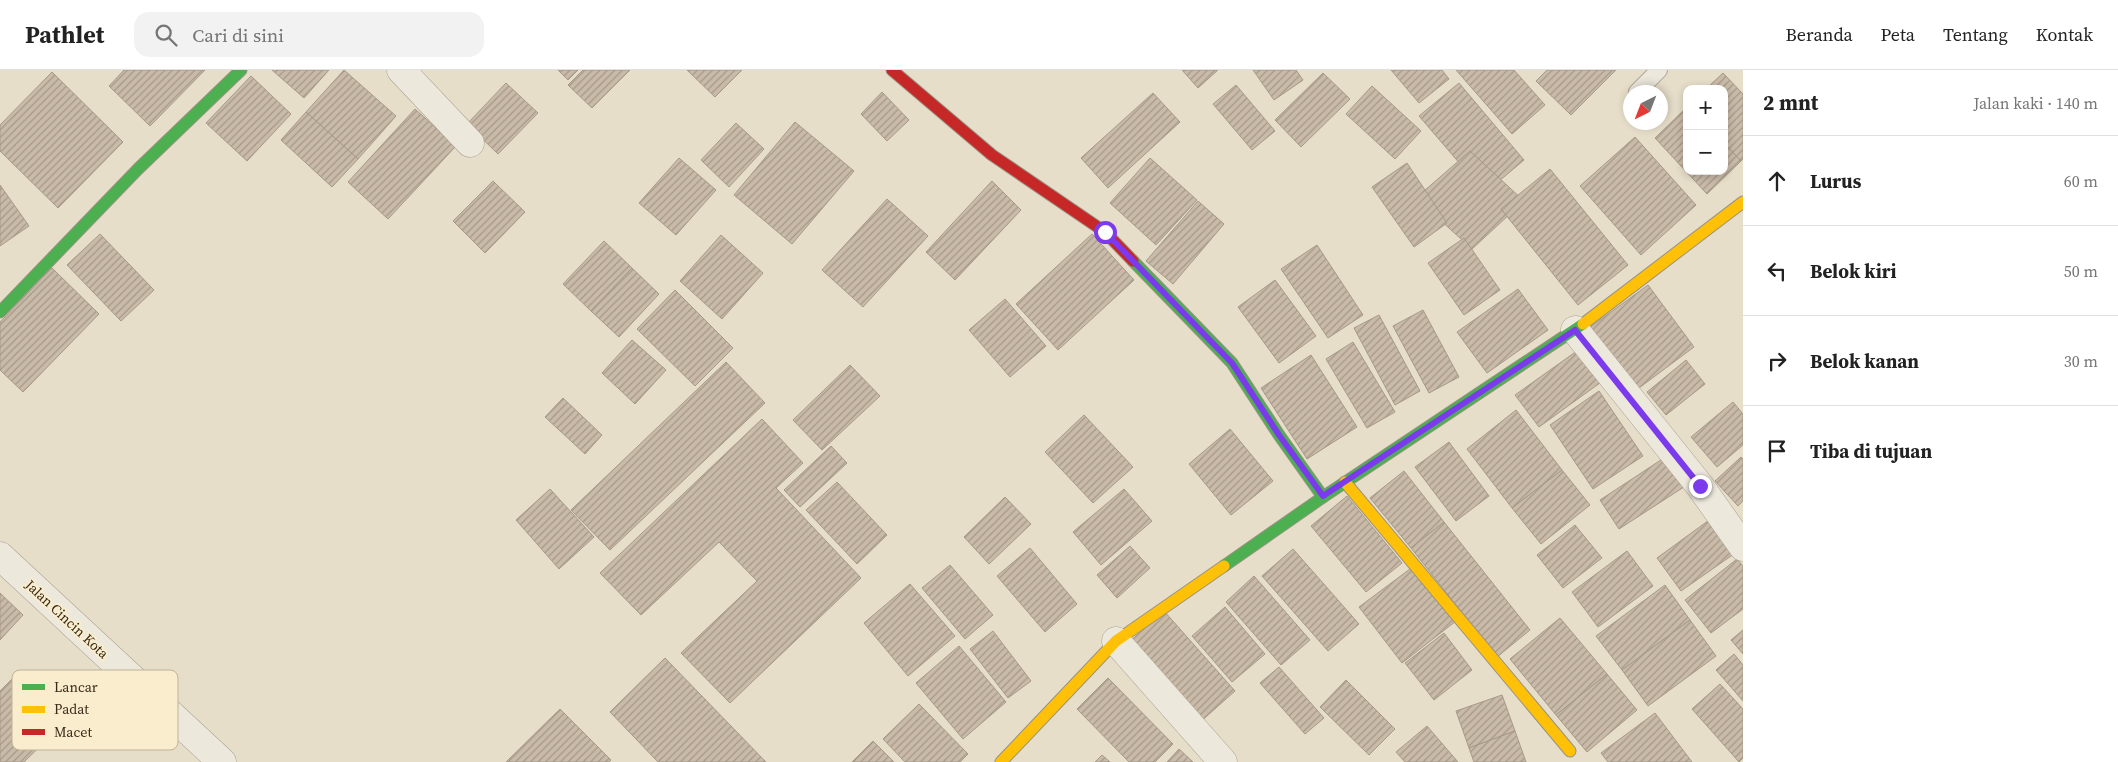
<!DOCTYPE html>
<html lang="id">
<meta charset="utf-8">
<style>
:root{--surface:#fff;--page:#f2f2f2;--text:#222;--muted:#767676;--line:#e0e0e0}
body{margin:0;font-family:"Source Serif 4",serif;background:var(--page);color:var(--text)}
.controls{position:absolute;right:15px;top:15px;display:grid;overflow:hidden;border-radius:10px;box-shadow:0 2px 8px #0003}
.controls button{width:45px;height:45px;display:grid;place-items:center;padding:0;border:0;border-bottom:1px solid var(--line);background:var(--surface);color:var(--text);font:25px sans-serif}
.compass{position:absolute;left:1623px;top:15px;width:45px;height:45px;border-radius:50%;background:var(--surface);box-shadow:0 2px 8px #0003;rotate:222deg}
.stop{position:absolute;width:15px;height:15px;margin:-11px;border:4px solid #7c3aed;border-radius:50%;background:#fff}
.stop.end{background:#7c3aed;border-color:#fff;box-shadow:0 1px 5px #0008}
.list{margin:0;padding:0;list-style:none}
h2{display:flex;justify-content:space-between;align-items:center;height:65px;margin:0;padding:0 20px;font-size:21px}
h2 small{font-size:16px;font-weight:400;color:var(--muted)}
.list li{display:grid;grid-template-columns:32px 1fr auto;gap:15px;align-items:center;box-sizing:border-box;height:90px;padding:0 20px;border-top:1px solid var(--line)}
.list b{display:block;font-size:19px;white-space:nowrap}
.list em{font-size:16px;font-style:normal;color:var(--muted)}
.icon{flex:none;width:28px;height:28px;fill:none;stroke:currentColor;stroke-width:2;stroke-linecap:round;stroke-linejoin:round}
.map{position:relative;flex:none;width:1743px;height:692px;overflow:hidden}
header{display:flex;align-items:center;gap:30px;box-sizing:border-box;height:70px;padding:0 25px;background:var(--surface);border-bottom:1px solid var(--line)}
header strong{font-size:24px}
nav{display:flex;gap:28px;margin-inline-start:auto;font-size:18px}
.search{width:350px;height:45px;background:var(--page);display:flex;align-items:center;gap:12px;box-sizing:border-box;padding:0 18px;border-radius:15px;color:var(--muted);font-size:19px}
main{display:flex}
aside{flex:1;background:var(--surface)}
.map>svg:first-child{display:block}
</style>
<header>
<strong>Pathlet</strong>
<div class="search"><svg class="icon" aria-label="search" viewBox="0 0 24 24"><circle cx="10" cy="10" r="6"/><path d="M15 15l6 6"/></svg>Cari di sini</div>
<nav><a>Beranda</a><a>Peta</a><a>Tentang</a><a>Kontak</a></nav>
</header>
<main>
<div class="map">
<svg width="1743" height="692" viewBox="0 0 1743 692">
<defs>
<pattern id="building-hatch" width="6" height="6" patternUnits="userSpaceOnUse" patternTransform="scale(1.25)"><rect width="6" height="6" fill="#cabba9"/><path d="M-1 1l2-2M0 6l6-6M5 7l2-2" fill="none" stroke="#a59889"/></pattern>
</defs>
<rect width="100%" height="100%" fill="#e6dec9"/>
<!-- building -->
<g fill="url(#building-hatch)" stroke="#a69988">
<polygon points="124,0 205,0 150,56 109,16"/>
<polygon points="272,0 329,0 304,28"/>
<polygon points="344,0 396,46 358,89 306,42"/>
<polygon points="558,0 578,0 568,10"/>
<polygon points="583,0 630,0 592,38 568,15"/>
<polygon points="687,0 742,0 715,27"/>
<polygon points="1182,0 1218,0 1198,18"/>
<polygon points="1253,0 1296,0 1303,10 1274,30"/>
<polygon points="1391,0 1442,0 1449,9 1419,33"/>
<polygon points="1456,0 1514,0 1545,35 1512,64"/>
<polygon points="1547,0 1616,0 1571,45 1536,11"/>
<polygon points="52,2 123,72 58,138 0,81 0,55"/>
<polygon points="1323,3 1350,29 1301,77 1275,50"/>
<polygon points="1723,3 1743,24 1743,89 1741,91 1724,73 1724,19 1706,19"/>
<polygon points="251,6 291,44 247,91 206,53"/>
<polygon points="506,13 538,43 498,84 467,54"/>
<polygon points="1459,13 1524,90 1485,123 1419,46"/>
<polygon points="1236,15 1275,61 1252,80 1213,34"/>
<polygon points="1372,16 1421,61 1395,89 1346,44"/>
<polygon points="882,22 909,50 887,71 861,44"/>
<polygon points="1153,23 1180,52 1108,118 1081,88"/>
<polygon points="1687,37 1687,101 1724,101 1724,73 1741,91 1707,124 1655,68"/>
<polygon points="415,39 456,76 388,149 348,112"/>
<polygon points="306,42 358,89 332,117 281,70"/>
<polygon points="795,52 854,101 792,174 734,125"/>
<polygon points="736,53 764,79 729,117 701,90"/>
<polygon points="1635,67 1696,135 1641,185 1580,116"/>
<polygon points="1470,81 1524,131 1472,179 1416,128"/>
<polygon points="679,88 716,120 676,165 639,133"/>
<polygon points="1150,88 1197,130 1156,175 1110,133"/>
<polygon points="1407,93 1447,153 1414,177 1372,117"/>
<polygon points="1550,99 1628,195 1578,235 1501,139"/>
<polygon points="493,111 525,142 485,183 453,151"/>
<polygon points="992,111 1021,140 955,210 926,182"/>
<polygon points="0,115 29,156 0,176"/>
<polygon points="887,129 928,166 863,237 822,200"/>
<polygon points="1198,131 1224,154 1173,214 1146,191"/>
<polygon points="100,164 154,220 121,251 67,195"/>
<polygon points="1092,164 1134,210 1058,280 1016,234"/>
<polygon points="721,165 763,203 722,249 680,211"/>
<polygon points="1464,168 1500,220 1464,245 1428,193"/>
<polygon points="604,171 632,198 591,241 563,214"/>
<polygon points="1317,175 1363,245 1328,268 1281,199"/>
<polygon points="52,198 99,244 23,322 0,300 0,252"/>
<polygon points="632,198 659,224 619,267 591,241"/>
<polygon points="1275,210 1316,266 1279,293 1238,237"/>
<polygon points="1648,215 1694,277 1635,321 1589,258"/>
<polygon points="1518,219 1548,260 1487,303 1457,262"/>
<polygon points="675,220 733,278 695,316 637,259"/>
<polygon points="1005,229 1046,276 1010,307 969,260"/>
<polygon points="1423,240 1459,307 1429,323 1393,256"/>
<polygon points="1379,245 1420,321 1395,335 1354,258"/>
<polygon points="632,270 666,300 635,334 602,303"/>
<polygon points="1353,272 1395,342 1367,358 1326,289"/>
<polygon points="1581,278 1604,310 1539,357 1515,325"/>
<polygon points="1311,285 1357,357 1307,389 1261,318"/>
<polygon points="1686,290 1705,314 1666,345 1647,322"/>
<polygon points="726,292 765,333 610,480 571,440"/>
<polygon points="850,295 880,326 822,380 793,350"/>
<polygon points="1599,321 1643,386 1593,419 1550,355"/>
<polygon points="563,328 602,365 585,384 545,347"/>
<polygon points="1733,332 1743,344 1743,375 1717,397 1691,367"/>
<polygon points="1516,340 1562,400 1512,438 1467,379"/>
<polygon points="1084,345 1133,397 1093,433 1045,382"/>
<polygon points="762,349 803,393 776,418 861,508 730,633 681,583 757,511 719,472 641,545 600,503"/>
<polygon points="1230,359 1273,411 1231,445 1189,394"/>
<polygon points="1449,372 1489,426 1456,451 1415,397"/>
<polygon points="831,376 847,393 800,437 784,420"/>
<polygon points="1667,386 1687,415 1619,459 1600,430"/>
<polygon points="1741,387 1743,389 1743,431 1738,436 1715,411"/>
<polygon points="1562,400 1590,435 1541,474 1512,438"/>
<polygon points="1404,401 1444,452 1411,478 1370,428"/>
<polygon points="837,412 887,465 857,494 806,440"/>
<polygon points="550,419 594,467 559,499 516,450"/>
<polygon points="1124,419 1152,451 1101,495 1073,462"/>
<polygon points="1347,426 1402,493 1366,522 1311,456"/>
<polygon points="1005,427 1031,454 989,494 964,467"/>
<polygon points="1716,445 1741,479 1681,521 1657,488"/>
<polygon points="1444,452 1530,560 1497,587 1411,478"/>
<polygon points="1575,455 1602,488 1563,518 1537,485"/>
<polygon points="1130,476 1150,498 1117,528 1097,505"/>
<polygon points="1030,478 1077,534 1045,562 997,506"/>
<polygon points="1293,479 1359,554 1328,581 1262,506"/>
<polygon points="1627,481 1653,516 1598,557 1572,522"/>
<polygon points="1737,489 1743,496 1743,539 1711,563 1685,530"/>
<polygon points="950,495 993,545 965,569 922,518"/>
<polygon points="1414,496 1456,551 1402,593 1359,537"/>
<polygon points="1254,506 1310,570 1281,595 1226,532"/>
<polygon points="910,514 955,566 908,606 864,553"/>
<polygon points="1665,515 1690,550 1622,600 1596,566"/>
<polygon points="0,523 23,545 0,570"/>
<polygon points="1225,537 1265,584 1232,612 1192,566"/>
<polygon points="1164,541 1235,621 1198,654 1126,575"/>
<polygon points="1560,548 1607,604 1556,645 1510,589"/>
<polygon points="1690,550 1716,586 1648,636 1622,600"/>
<polygon points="1743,560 1743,584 1731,570"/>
<polygon points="993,561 1031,611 1008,628 970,579"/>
<polygon points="1444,563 1472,600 1434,630 1405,593"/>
<polygon points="959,576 1006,632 963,669 916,613"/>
<polygon points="1734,584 1743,595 1743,631 1716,600"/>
<polygon points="665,588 766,692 658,692 610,642"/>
<polygon points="1279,597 1324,648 1305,664 1260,613"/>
<polygon points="19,602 67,650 24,692 0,692 0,621"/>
<polygon points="1607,604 1637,640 1587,682 1556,645"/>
<polygon points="1108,608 1173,674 1155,692 1129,692 1077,639"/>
<polygon points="1346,610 1395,659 1369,685 1320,637"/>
<polygon points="1720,614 1743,639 1743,688 1739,692 1692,639"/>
<polygon points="1502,625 1515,661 1469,678 1456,641"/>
<polygon points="919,634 968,684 960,692 905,692 883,669"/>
<polygon points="560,639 611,690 609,692 506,692"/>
<polygon points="1655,643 1692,692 1608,692 1601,683"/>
<polygon points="1427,656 1458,692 1405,692 1396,682"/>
<polygon points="1515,661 1526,692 1474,692 1469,678"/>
<polygon points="873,671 894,692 852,692"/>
<polygon points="1179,679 1193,692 1167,692"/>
<polygon points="1102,685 1110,692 1095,692"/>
</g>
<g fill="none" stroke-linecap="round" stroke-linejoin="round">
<!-- lane casing -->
<g stroke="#aba293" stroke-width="18">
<polyline id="lane" points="1637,22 1659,0"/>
</g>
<!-- street casing -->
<g stroke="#aba293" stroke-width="29">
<g id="street">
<polyline points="401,0 470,73"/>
<polyline points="1575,260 1700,416 1743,477"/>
<polyline points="0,486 222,692"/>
<polyline points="1116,571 1223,692"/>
</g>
</g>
<!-- fast casing -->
<g stroke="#9a9283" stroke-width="13">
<g id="fast">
<polyline points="1133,191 1232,293 1279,365 1323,427"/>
<polyline points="0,242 138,99 241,0"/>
<polyline points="1224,496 1323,427 1583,254"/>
</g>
</g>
<!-- slow casing -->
<g stroke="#9a9283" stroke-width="13">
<g id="slow">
<polyline points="1583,254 1743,132"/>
<polyline points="1345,412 1570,681"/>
<polyline points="1001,692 1116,571 1224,496"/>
</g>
</g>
<!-- jam casing -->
<g stroke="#9a9283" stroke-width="13">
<polyline id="jam" points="892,0 992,85 1105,162 1133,191"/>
</g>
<!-- lane -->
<use href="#lane" stroke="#ede8dc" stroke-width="16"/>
<!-- street -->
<use href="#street" stroke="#ede8dc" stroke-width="28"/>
<!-- fast -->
<use href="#fast" stroke="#4caf50" stroke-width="11"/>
<!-- slow -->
<use href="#slow" stroke="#ffc107" stroke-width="11"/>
<!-- jam -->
<use href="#jam" stroke="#c62828" stroke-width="11"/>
</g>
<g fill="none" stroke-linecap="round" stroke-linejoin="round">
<!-- route -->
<polyline stroke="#7c3aed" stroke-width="6" points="1105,162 1232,293 1279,365 1323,426 1575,260 1700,416"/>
</g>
<g text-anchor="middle" stroke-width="4" stroke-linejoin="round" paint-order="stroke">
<!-- street labels -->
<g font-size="14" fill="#392a1a" stroke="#f9edcd">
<text transform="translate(67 549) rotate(43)" y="5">Jalan Cincin Kota</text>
</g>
</g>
<!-- legend -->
<rect x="12" y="600" width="166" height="80" rx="8" fill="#f9edcd" stroke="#bfb297" stroke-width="1"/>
<rect x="22" y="614" width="23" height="6" fill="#4caf50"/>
<rect x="22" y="636" width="23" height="7" fill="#ffc107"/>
<rect x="22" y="659" width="23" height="6" fill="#c62828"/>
<g font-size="14" fill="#392a1a">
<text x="54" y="622">Lancar</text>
<text x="54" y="644">Padat</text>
<text x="54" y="667">Macet</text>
</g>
</svg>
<div class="controls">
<button>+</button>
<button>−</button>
</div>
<svg class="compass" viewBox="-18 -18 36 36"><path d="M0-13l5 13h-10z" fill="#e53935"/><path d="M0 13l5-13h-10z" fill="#767676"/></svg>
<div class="stop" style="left:1105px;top:162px"></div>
<div class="stop end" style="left:1700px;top:416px"></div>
</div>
<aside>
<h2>2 mnt<small>Jalan kaki · 140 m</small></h2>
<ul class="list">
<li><svg class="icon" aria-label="ahead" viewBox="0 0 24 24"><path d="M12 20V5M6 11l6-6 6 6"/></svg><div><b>Lurus</b></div><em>60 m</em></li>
<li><svg class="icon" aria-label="left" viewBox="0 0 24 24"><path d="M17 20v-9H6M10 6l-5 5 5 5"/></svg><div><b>Belok kiri</b></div><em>50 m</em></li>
<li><svg class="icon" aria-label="right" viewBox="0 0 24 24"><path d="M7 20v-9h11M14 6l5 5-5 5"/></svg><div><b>Belok kanan</b></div><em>30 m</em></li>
<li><svg class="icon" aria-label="arrive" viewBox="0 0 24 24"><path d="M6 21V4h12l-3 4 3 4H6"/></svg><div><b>Tiba di tujuan</b></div></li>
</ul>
</aside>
</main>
